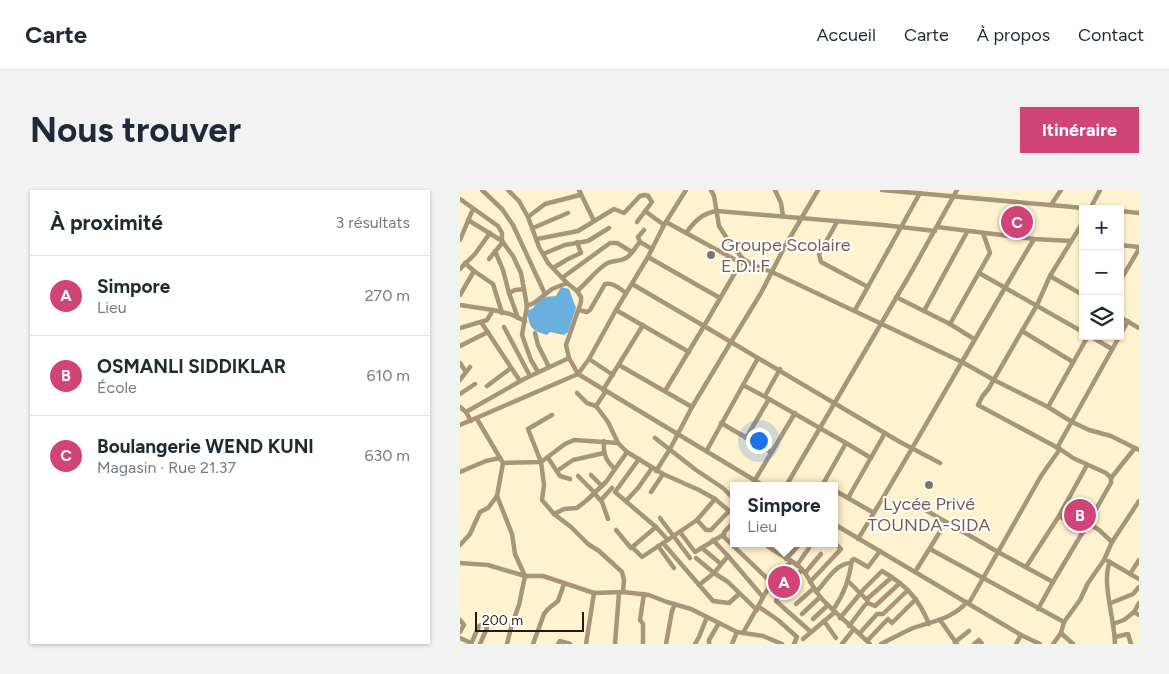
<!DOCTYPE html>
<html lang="fr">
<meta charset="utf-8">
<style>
:root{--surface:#fff;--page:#f2f2f3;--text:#1f2937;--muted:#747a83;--line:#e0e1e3;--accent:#d04478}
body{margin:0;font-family:Figtree,sans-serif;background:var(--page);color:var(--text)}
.controls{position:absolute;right:15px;top:15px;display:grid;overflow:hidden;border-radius:0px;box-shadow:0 1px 4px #0004}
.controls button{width:45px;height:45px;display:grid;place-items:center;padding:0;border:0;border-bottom:1px solid var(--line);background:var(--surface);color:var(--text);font:25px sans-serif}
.scale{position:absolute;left:15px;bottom:12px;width:109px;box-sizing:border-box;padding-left:5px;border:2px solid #211c0f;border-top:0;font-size:14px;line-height:18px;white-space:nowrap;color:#211c0f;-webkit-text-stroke:4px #fff;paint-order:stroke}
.you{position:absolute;left:298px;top:250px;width:18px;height:18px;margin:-12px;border:4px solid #fff;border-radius:50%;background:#1a73e8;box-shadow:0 0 0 8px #1a73e833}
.badge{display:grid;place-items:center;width:32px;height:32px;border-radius:50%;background:var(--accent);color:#fff;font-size:16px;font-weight:700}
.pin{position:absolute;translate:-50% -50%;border:2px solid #fff;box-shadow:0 1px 5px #0006}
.popup{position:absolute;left:270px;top:292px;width:108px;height:65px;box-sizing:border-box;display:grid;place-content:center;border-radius:0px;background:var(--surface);filter:drop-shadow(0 1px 4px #0005);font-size:16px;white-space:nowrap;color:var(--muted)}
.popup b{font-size:19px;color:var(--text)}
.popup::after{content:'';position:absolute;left:50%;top:100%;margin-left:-10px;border:10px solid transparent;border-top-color:var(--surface)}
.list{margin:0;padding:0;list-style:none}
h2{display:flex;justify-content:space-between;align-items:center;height:65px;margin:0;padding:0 20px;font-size:21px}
h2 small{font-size:16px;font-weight:400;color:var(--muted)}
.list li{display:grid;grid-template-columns:32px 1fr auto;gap:15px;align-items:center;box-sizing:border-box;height:80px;padding:0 20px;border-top:1px solid var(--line)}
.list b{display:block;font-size:19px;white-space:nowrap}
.list p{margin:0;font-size:16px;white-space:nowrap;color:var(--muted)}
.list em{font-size:16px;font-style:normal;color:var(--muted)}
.icon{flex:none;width:28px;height:28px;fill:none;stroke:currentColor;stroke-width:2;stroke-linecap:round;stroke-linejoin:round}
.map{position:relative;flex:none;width:679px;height:454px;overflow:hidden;border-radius:0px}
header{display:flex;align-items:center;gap:30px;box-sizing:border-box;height:70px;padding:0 25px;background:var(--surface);border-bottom:1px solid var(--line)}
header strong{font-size:24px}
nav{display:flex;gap:28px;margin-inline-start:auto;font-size:18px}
.intro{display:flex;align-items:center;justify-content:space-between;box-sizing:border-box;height:120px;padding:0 30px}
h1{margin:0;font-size:35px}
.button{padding:12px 22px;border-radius:0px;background:var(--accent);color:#fff;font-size:18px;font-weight:700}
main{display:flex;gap:30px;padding:0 30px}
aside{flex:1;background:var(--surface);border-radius:0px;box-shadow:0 1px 4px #0004}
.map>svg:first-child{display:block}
</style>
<header>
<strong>Carte</strong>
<nav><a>Accueil</a><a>Carte</a><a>À propos</a><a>Contact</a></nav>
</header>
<div class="intro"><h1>Nous trouver</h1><a class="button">Itinéraire</a></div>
<main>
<aside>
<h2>À proximité<small>3 résultats</small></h2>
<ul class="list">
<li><span class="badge">A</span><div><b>Simpore</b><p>Lieu</p></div><em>270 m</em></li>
<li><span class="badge">B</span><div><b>OSMANLI SIDDIKLAR</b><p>École</p></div><em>610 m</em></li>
<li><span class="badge">C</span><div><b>Boulangerie WEND KUNI</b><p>Magasin · Rue 21.37</p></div><em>630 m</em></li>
</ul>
</aside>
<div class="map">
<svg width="679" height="454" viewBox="0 0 679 454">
<rect width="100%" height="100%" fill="#fff2ce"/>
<!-- water -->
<path fill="#69b0de" d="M101,97L109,99L116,118L108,142L104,145L90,142L87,145C70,140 70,137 67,121L73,118L79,110L85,107L96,106Z"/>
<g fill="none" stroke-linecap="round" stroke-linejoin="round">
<!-- minor -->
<g stroke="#a89479" stroke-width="4.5">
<polyline points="22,0 42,19 53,35 85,104"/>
<polyline points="48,0 59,11 68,27 79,57 88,73 107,93"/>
<polyline points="119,0 134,31"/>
<polyline points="251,0 254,6 259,36 268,50 283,69 293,75 312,82 502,172 534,190 588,217 612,232 629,240 651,246 679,260"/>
<polyline points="315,0 321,13 323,26"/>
<polyline points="358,0 325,56 301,103 271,152 440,252 480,273"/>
<polyline points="422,0 635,19"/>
<polyline points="0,9 38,36 42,43 42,51 53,66 61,83 67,116 62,145 71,170 78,182"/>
<polyline points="591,15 601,0"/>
<polyline points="630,19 640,0"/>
<polyline points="185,21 204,35"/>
<polyline points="660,21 679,23"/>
<polyline points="68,27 85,14 120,5"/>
<polyline points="8,30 42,51"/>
<polyline points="177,32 192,12 188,6"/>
<polyline points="206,32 281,73"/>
<polyline points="377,32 359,64 361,72 408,97"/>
<polyline points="623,32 590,86 577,115 529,198 522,207 518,215 600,259 613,268 646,283 651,288 651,293 624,340"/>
<polyline points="477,37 574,49 611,51"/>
<polyline points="73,38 108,23"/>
<path d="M226,43C234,32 242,23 257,21L423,35L475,41"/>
<polyline points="77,49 118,41 154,19 164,23 180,6 185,5 188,6"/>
<polyline points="0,50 13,19"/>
<polyline points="180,52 192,59"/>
<polyline points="660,55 679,57"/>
<polyline points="35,61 43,80 49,103"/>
<polyline points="83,64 105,55 128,51 149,38"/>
<polyline points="188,67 260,108"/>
<polyline points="29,69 43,52"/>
<polyline points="93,78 108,69 121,63 117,52"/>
<polyline points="0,79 15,64 30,43"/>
<polyline points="14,81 33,94 42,123"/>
<polyline points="519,83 623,142"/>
<polyline points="590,86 623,105"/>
<polyline points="102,88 150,53 157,53 172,62"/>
<polyline points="660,91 679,59"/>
<polyline points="172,94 244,136 205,201"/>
<polyline points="117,101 121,107 121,112 106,155 109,168 118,184 304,296"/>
<polyline points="0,105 14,81 5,73"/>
<polyline points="436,107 490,134 514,149"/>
<polyline points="0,115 33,120"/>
<path d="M67,116L74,113L92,99L107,93L117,101C127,93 134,82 146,74C152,70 158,72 164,69C171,67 175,57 180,52L178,47L184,40"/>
<path d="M119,120L127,122L130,120L145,94C153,92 160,99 166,103"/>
<polyline points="156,120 229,162"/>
<polyline points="395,120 460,3"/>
<polyline points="464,121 507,42"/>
<polyline points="660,127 679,138"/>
<polyline points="58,128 49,103 55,100 64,99"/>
<polyline points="21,132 60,191"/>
<polyline points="490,134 530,63 523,43"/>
<polyline points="44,137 70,186"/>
<polyline points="0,138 27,130 33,120 50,124 65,131"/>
<polyline points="562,141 613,172"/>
<polyline points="75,143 78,155 89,177"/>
<polyline points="630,146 652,159"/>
<polyline points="0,156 28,142"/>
<polyline points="129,169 153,185"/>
<polyline points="0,173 6,182"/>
<polyline points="159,175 232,217"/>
<polyline points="0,190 10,177"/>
<polyline points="283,195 309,209 286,248"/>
<polyline points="27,196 51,178"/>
<polyline points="143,200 183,135"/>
<polyline points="146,201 136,216 148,232 158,253 167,262 203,284 239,300 255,309 274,325"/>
<polyline points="117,203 127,213 136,216"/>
<polyline points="0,204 15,194"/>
<polyline points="305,206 320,179"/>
<polyline points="309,209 386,253 363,294"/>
<polyline points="0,217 6,222 11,231"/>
<polyline points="588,217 628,146"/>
<polyline points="6,222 64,189 109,168"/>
<polyline points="92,225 68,239 81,272 84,295 82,310 94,324 111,337 128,354 139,361 162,382 164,390 163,402"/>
<polyline points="17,229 40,268"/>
<polyline points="261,233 311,262"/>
<polyline points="0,235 118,184 129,169 156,120 188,67 204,35 226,0"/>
<polyline points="195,248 236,280 263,298 274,309"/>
<path d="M144,251C143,264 146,271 155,279"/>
<polyline points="386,253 411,268"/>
<polyline points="597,258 668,131"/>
<polyline points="247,260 298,168"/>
<polyline points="88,268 100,286 110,289"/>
<polyline points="179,269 155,302 196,337 208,350"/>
<polyline points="97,281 113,270 144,263"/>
<polyline points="196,281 210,259 232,217 271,152 244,136 283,69"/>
<polyline points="0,282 26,271 40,268 43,273 81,272 105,254 114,250 158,253"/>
<polyline points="131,285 142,296"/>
<polyline points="118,286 135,303"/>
<polyline points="651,288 675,258"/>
<polyline points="295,290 335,223"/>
<polyline points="326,296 453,79 497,0"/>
<polyline points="374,300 414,323"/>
<polyline points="191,302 203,284"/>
<polyline points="135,304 142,312 148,329"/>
<polyline points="37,306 52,344 55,364 65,386 59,415 52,434 47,454"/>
<polyline points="388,308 425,243"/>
<polyline points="255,309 237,330 203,353 253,411 269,413 279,404"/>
<polyline points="141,310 152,298"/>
<polyline points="166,311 178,298 192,278"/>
<polyline points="455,314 538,362 581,286 600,259"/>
<polyline points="94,324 104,319 117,318 127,310 146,292 167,262"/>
<polyline points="200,328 230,368"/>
<polyline points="237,330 246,340 251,340 269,321"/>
<polyline points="274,332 264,342 264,347 312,393"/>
<polyline points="374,334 561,445 580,454"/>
<polyline points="156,340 171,358 196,337"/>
<polyline points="220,342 235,362 263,345"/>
<path d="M398,349C459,250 514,148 574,49"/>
<polyline points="253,350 268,366"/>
<polyline points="652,352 679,311"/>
<path d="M304,353C315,363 329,368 340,377C349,386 353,399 362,409C377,425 394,438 410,454"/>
<polyline points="0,355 10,344 20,322 28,318 37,306 43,273"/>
<polyline points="198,356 214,378"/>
<polyline points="173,358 182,367 203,353"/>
<polyline points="242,358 261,374"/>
<polyline points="470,359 604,432"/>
<polyline points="236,368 254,383 268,366 303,407"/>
<polyline points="326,369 341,353"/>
<polyline points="648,371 679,389"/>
<path d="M650,372C641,391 655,431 655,454"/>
<polyline points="0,373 28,375 65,386 83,386 134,403 163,402 189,405 207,412 231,419 277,442 303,446 322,454"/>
<polyline points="337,375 349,358"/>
<polyline points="566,377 599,326 627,275"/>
<polyline points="342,380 317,401 318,406 316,411 351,442"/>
<polyline points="455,382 486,332"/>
<polyline points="345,383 361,364"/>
<polyline points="670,384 679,370"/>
<polyline points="388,391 407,410"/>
<polyline points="350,392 381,359 374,352"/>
<polyline points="593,392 624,340 599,326"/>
<polyline points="239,395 254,383 268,392 297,420"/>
<path d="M356,402C366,392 376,373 391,373"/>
<polyline points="408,413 407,409 432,387"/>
<polyline points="509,413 538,362 593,392 578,419"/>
<polyline points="651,413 673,404 679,397"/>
<polyline points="336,414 354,398"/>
<polyline points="299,417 318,430 337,447 334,454"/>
<path d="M373,420C384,404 389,390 392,370L394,369L408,377L420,361"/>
<polyline points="674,422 679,413"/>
<polyline points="342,424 360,407"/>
<path d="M380,428L404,399L422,381C446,395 459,409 469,434"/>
<polyline points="353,429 368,415"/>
<polyline points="0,430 4,435 0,442"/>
<polyline points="480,430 497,454"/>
<polyline points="364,431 376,448"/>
<polyline points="653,434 664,430 674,422 679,425"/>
<polyline points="389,436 405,415 408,413 415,416 440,393"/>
<polyline points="283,443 306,402 331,371"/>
<polyline points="400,443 417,424 423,424 448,400"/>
<polyline points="601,443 613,454"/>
<polyline points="655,447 668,444 671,454"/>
<polyline points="0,448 11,453"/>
<polyline points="343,449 375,422"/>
<polyline points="407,451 426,431 428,429 432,433 456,409"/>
<polyline points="495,452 509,441"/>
<polyline points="11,454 19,436 24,434 27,438 20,454"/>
<polyline points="73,454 84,424 88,419 98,411 104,394"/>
<polyline points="98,454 100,451 110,454"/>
<polyline points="126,454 134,403"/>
<polyline points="155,454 159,403"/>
<polyline points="183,454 183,434 180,430 184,404"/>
<polyline points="206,454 212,421 215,414"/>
<polyline points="235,454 239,447 247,427"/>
<polyline points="249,454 249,450 259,433"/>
<polyline points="272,454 277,442"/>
<polyline points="382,454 393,440"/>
<path d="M421,454C431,449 442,443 453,438C473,431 492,429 507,412"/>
<polyline points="514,454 519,450 522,454"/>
<polyline points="556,454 561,445"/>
<polyline points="593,454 601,443 604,432 620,410 628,393 644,370 652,352 639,340 628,333"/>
</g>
</g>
<!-- markers -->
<g fill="#8d6e63" stroke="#fff" stroke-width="2">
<circle cx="251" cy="65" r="5"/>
<circle cx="469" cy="295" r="5"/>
</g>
<g text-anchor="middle" stroke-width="4" stroke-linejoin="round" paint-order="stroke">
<!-- education labels -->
<g font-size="18" fill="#785e54" stroke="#fff" text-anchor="start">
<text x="261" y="61">Groupe Scolaire<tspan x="261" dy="21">E.D.I.F</tspan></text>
<text x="469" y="320" text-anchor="middle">Lycée Privé<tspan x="469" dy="21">TOUNDA-SIDA</tspan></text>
</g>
</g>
</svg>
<div class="controls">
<button>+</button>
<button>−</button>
<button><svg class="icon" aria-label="layers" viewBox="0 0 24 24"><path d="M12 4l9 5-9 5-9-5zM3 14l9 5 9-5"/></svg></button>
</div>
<div class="scale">200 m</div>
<div class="you"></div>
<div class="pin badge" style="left:324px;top:392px">A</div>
<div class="popup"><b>Simpore</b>Lieu</div>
<div class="pin badge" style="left:620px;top:325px">B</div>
<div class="pin badge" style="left:557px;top:32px">C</div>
</div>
</main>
